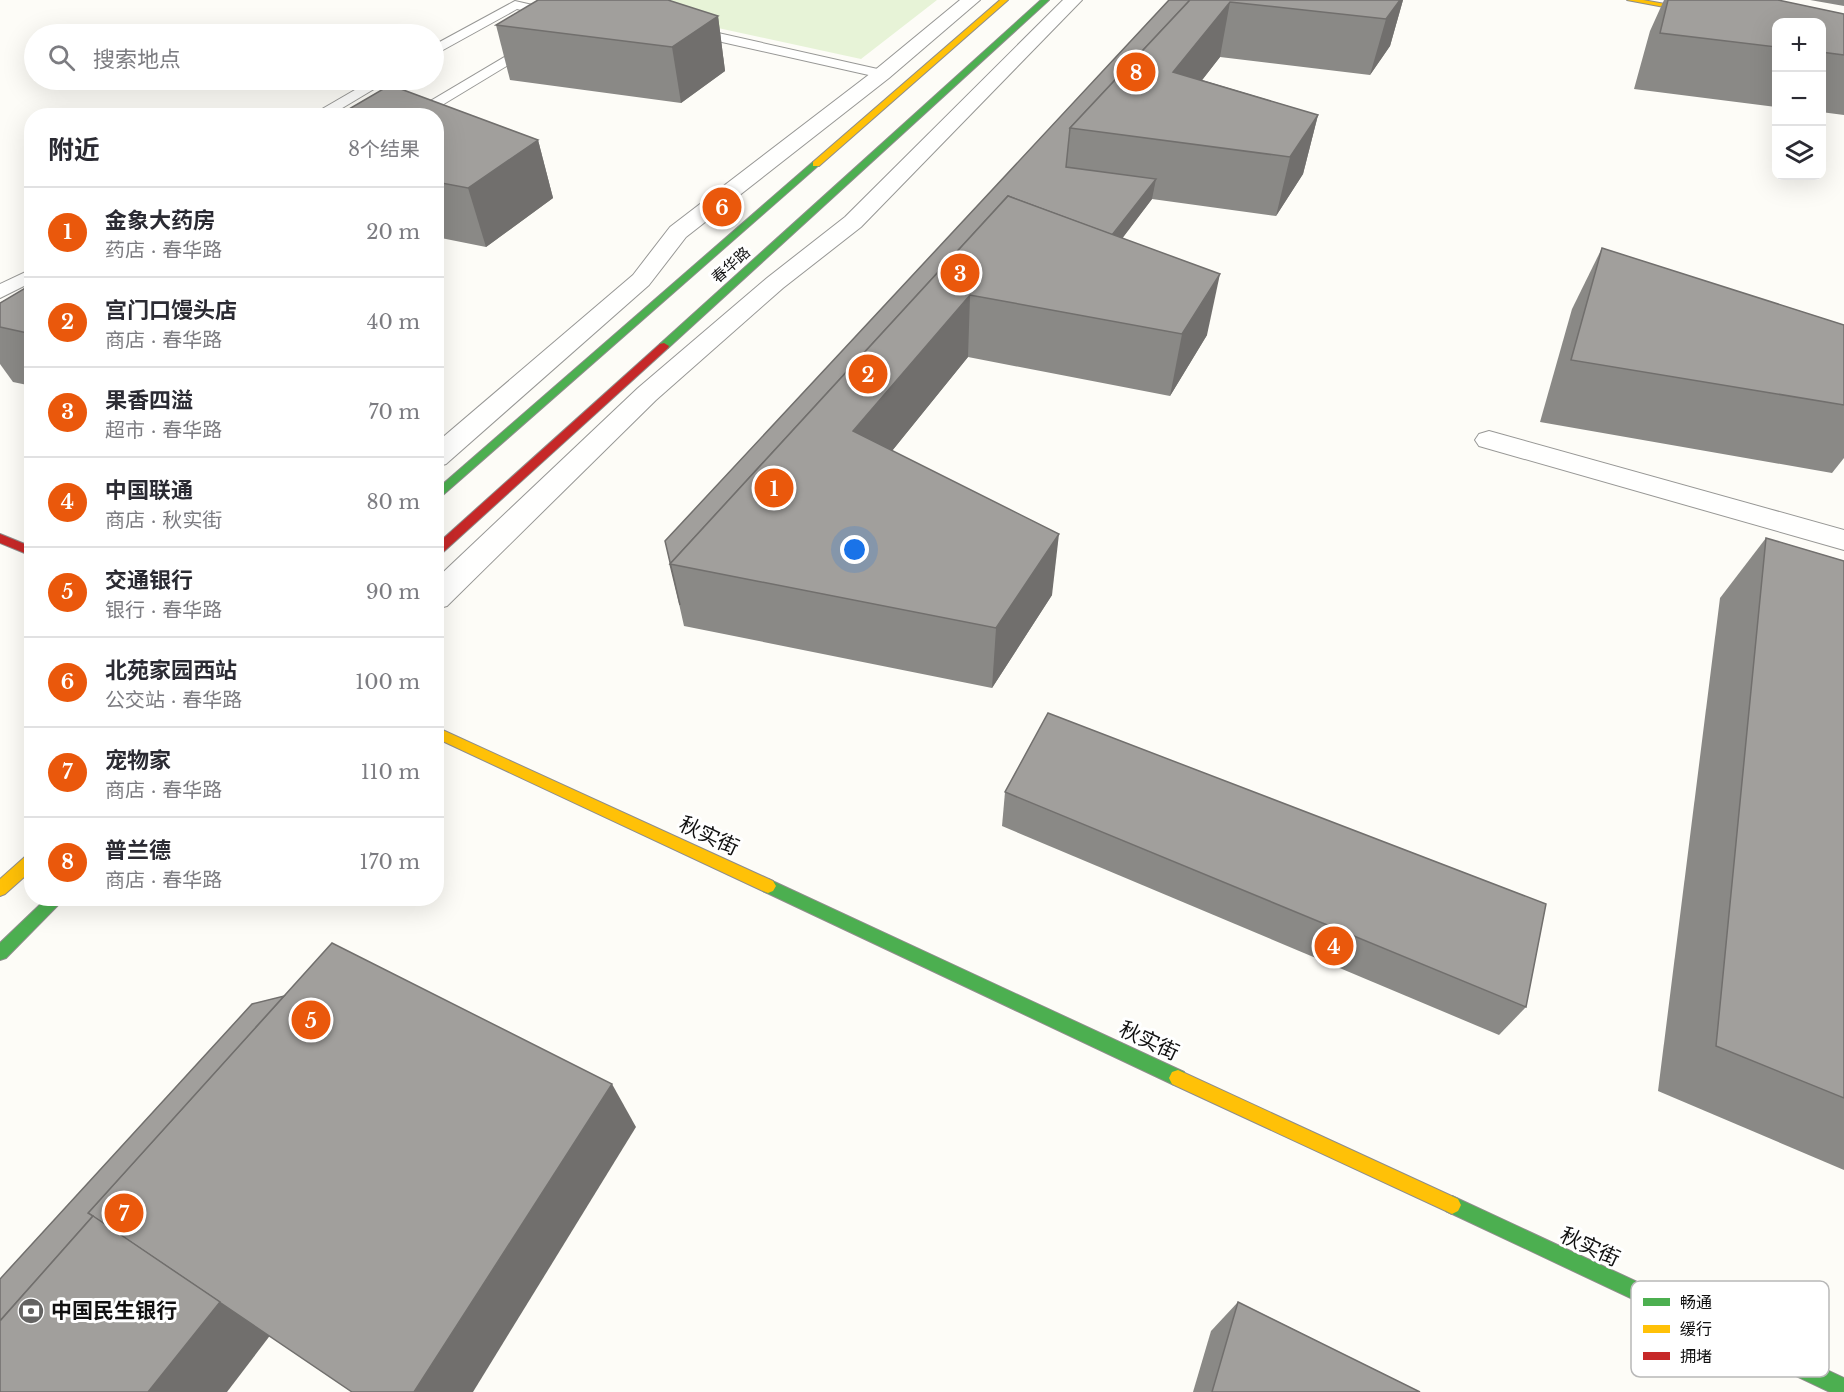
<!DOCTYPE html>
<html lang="zh">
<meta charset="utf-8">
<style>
:root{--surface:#fff;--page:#f7f7f7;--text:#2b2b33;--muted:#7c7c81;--line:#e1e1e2;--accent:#ea580c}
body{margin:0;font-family:"Libre Baskerville","Noto Sans SC",serif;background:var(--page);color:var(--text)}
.controls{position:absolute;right:18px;top:18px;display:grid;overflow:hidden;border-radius:12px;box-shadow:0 6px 24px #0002}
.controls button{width:54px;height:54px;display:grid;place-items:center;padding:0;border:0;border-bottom:2px solid var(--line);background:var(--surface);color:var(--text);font:30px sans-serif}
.you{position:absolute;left:855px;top:550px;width:21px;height:21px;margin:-15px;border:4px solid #fff;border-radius:50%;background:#1a73e8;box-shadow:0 0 0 9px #1a73e833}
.badge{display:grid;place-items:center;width:39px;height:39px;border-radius:50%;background:var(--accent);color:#fff;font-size:20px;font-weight:700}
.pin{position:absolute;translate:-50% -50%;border:3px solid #fff;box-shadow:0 2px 6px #0006}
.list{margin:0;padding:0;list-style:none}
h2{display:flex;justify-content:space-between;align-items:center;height:78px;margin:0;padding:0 24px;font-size:26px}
h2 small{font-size:20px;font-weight:400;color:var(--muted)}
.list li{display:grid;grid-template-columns:39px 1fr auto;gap:18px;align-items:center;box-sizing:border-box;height:90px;padding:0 24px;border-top:2px solid var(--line)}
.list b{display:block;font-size:22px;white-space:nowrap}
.list p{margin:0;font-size:20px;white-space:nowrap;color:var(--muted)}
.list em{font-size:20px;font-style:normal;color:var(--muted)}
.icon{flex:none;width:33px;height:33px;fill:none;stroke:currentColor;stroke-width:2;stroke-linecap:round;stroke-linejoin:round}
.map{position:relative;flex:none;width:1844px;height:1392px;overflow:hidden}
.search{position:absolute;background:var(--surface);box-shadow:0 6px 24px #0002;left:24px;top:24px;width:420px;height:66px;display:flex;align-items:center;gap:15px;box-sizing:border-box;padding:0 21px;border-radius:33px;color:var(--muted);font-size:22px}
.panel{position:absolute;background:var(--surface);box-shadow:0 6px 24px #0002;left:24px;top:108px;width:420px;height:798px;border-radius:24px}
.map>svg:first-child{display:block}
</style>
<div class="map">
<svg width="1844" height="1392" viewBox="0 0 1844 1392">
<rect width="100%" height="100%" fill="#fdfcf7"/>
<!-- green -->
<polygon fill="#e7f3d7" points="566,0 937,0 861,59 603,3"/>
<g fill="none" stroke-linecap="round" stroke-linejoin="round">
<!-- lane casing -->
<g stroke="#979795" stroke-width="2">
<g id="lane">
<polygon points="515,1 563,12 565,15 558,19 517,9 434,55 434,45"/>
<polygon points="687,26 882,70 889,74 882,78 682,33 680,30 682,27"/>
<polygon points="533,40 538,41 540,44 538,47 424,116 405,116"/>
<polygon points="372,80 389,80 329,116 310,116"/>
<polygon points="32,269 32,282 0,298 0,284"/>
</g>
</g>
<!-- street casing -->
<g stroke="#979795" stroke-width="2">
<g id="street">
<polygon points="960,0 980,0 889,78 686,237 649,285 446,464 436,467 436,443 633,275 670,227 875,70"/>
<polygon points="1063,0 1082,0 861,227 783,288 656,400 447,606 436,609 436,579 638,388 767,278 845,217"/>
<polygon points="1489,431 1844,530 1844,550 1479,446 1475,440 1479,434"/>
</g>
</g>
<!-- fast casing -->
<g stroke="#8e8d8b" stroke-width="2">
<g id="fast">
<polygon points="1041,0 1049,0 668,348 660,348 660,344"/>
<polygon points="813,162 820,164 436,501 436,490"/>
<polygon points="768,879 1184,1072 1187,1078 1184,1084 1178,1086 1172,1084 763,891 760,886 763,881"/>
<polygon points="47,898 65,898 6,958 0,960 0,943"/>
<polygon points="1452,1196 1844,1378 1844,1392 1830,1392 1446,1211 1443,1205 1446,1199"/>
</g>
</g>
<!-- slow casing -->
<g stroke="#8e8d8b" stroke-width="2">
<g id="slow">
<polygon points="1000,0 1008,0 819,166 813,166 813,162"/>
<polygon points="1627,0 1643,0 1776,24 1776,28"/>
<polygon points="436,727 773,881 776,886 773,891 768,893 763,891 436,738"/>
<polygon points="32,854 32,870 5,894 0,896 0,879 27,855"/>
<polygon points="1178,1070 1458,1199 1461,1205 1458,1211 1452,1214 1446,1211 1172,1084 1169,1078 1172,1072"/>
</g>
</g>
<!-- jam casing -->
<g stroke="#8e8d8b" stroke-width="2">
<g id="jam">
<polygon points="664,343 669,346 668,348 440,555 436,556 436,545 660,344"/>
<polygon points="0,534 32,547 32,556 0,543"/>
</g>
</g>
<!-- lane -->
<use href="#lane" fill="#fffffe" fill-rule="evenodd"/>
<!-- street -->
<use href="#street" fill="#fffffe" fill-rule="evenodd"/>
<!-- fast -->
<use href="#fast" fill="#4caf50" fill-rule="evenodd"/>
<!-- slow -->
<use href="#slow" fill="#ffc107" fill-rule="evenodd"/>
<!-- jam -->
<use href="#jam" fill="#c62828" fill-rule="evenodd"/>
</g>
<!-- wall -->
<g fill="#8a8986">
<polygon points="1169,0 1403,0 1390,46 1370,75 1220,57 1202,80 1318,115 1303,174 1276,216 1152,199 1122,238 1207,335 1170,396 968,357 892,451 1052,595 992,688 684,626 665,541"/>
<polygon points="1664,0 1778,0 1844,14 1844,115 1821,112 1821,22 1776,22 1776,107 1634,89 1650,31"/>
<polygon points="1810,0 1844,0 1844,6"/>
<polygon points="718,16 725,71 681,103 510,80 496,25"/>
<polygon points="436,116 538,140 553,198 486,247 436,237"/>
<polygon points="1602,248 1844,325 1844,458 1832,473 1540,422 1572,309"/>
<polygon points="32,284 32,386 13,382 0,364 0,303"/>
<polygon points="1766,538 1844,561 1844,1170 1658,1091 1720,598"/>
<polygon points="1005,792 1526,1007 1499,1035 1002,826"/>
<polygon points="1238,1302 1420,1392 1193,1392 1211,1331"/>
</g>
<!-- shaded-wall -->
<g fill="#716f6d">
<polygon points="1400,0 1403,0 1390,46 1370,75 1386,19"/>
<polygon points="1230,2 1220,57 1164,129 1173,72"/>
<polygon points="718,16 725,71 681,103 672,47"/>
<polygon points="1318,115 1303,174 1276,216 1290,157"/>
<polygon points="538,140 553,198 486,247 468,188"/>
<polygon points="1156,179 1152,199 1085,288 1087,268"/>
<polygon points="1005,256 970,296 968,357 857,494 853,431 709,572"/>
<polygon points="1220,274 1207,335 1170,396 1182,334"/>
<polygon points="1059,534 1052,595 992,688 996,628"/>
<polygon points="612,1084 636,1127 473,1392 414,1392"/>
<polygon points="130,1241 275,1329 227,1392 148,1392"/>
</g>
<!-- building -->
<g fill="#a19f9c" stroke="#716f6d" stroke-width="1.5">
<polygon points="538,0 668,0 718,16 672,47 496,25"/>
<polygon points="1169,0 1190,0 1070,128 1066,167 1156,179 1112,235 1008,196 670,564 680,605 665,541"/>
<polygon points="1190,0 1400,0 1386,19 1230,2 1173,72 1318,115 1290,157 1070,128"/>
<polygon points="1668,0 1778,0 1844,14 1844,55 1821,52 1821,22 1776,22 1776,47 1660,33"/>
<polygon points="390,85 538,140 468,188 436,182 436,116 337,116"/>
<polygon points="1008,196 1220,274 1182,334 970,295 853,431 1059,534 996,628 670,564"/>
<polygon points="1602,248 1844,325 1844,405 1571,360"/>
<polygon points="32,284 32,334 0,327 0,303"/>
<polygon points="1766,538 1844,561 1844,1098 1716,1046"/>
<polygon points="1048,713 1546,904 1526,1007 1005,792"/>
<polygon points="332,943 612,1084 414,1392 352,1392 88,1213"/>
<polygon points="284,996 88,1213 93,1216 0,1321 0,1279 252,1004"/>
<polygon points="93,1216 220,1302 148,1392 0,1392 0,1321"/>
<polygon points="1238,1302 1420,1392 1212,1392"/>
</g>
<!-- icons -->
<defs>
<g id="bank-disc" transform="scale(1.35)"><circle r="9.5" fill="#646362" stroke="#fff"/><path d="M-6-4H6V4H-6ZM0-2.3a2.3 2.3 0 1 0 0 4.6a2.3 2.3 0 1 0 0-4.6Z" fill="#fff"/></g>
</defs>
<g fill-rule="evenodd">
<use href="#bank-disc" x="31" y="1311"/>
</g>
<g text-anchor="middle" stroke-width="6" stroke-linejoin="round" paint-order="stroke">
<!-- far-street labels -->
<g font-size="15" fill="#111" stroke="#fff">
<text transform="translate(731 265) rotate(-42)" y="5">春华路</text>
</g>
<!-- near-street labels -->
<g font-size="21" fill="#111" stroke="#fff">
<text transform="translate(709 836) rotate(25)" y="7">秋实街</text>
<text transform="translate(1149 1041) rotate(25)" y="7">秋实街</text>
<text transform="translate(1590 1247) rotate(25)" y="7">秋实街</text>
</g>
<!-- near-poi labels -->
<g font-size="21" font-weight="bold" fill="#111" stroke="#fff" text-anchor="start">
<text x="51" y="1318">中国民生银行</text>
</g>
</g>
<!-- legend -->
<rect x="1631" y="1281" width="198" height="96" rx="9" fill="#fff" stroke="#b8b8b8" stroke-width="1.5"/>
<rect x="1643" y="1298" width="27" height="8" fill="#4caf50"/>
<rect x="1643" y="1325" width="27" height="8" fill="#ffc107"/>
<rect x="1643" y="1352" width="27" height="8" fill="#c62828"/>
<g font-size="16" fill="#111">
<text x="1680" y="1308">畅通</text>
<text x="1680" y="1335">缓行</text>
<text x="1680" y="1362">拥堵</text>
</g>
</svg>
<div class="controls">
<button>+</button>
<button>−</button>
<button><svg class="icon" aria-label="layers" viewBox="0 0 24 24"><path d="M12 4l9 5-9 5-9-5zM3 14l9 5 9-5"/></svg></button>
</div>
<div class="you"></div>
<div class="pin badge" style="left:774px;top:488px">1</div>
<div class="pin badge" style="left:868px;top:374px">2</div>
<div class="pin badge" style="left:960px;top:273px">3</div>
<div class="pin badge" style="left:1334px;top:946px">4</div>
<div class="pin badge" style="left:311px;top:1020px">5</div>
<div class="pin badge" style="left:722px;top:207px">6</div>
<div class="pin badge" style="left:124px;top:1213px">7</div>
<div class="pin badge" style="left:1136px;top:72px">8</div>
<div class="search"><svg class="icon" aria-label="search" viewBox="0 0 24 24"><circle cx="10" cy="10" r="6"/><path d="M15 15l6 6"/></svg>搜索地点</div>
<section class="panel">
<h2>附近<small>8个结果</small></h2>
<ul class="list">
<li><span class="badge">1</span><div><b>金象大药房</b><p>药店 · 春华路</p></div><em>20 m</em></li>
<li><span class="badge">2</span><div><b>宫门口馒头店</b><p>商店 · 春华路</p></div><em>40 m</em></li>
<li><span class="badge">3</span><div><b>果香四溢</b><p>超市 · 春华路</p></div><em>70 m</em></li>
<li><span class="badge">4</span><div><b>中国联通</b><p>商店 · 秋实街</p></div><em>80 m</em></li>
<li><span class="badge">5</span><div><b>交通银行</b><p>银行 · 春华路</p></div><em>90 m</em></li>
<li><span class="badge">6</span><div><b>北苑家园西站</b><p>公交站 · 春华路</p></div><em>100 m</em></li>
<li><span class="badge">7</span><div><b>宠物家</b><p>商店 · 春华路</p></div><em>110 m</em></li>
<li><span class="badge">8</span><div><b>普兰德</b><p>商店 · 春华路</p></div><em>170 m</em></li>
</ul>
</section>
</div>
